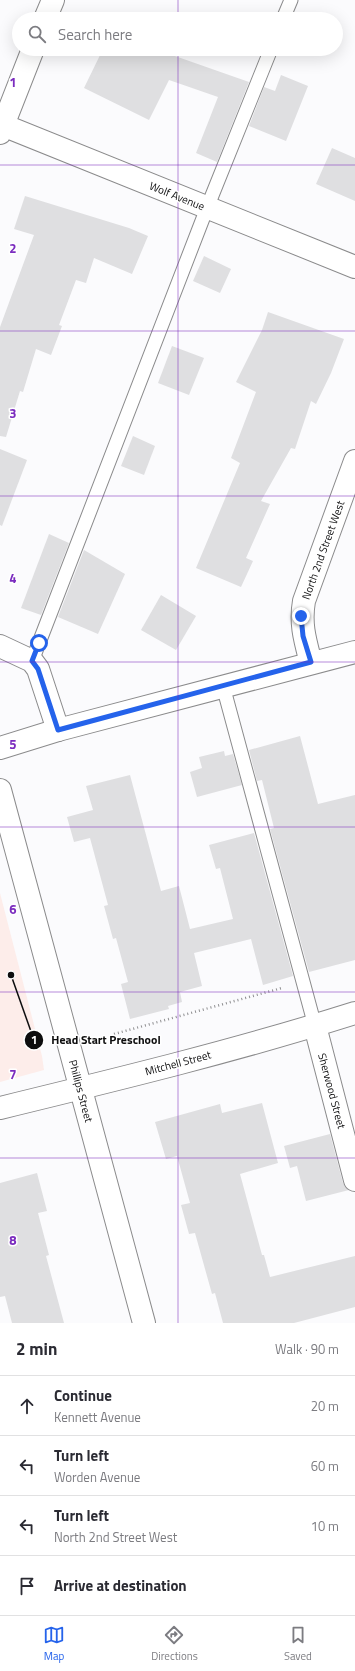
<!DOCTYPE html>
<meta charset="utf-8">
<style>
:root{--surface:#fff;--page:#f2f2f3;--text:#2b2b33;--muted:#7c7c81;--line:#e1e1e2;--accent:#2563eb}
body{margin:0;font-family:"Titillium Web",sans-serif;background:var(--page);color:var(--text)}
.stop{position:absolute;width:12px;height:12px;margin:-9px;border:3px solid #2563eb;border-radius:50%;background:#fff}
.stop.end{background:#2563eb;border-color:#fff;box-shadow:0 1px 4px #0008}
.list{margin:0;padding:0;list-style:none}
h2{display:flex;justify-content:space-between;align-items:center;height:52px;margin:0;padding:0 16px;font-size:17px}
h2 small{font-size:13px;font-weight:400;color:var(--muted)}
.list li{display:grid;grid-template-columns:26px 1fr auto;gap:12px;align-items:center;box-sizing:border-box;height:60px;padding:0 16px;border-top:1px solid var(--line)}
.list b{display:block;font-size:15px;white-space:nowrap}
.list p{margin:0;font-size:13px;white-space:nowrap;color:var(--muted)}
.list em{font-size:13px;font-style:normal;color:var(--muted)}
.icon{flex:none;width:22px;height:22px;fill:none;stroke:currentColor;stroke-width:2;stroke-linecap:round;stroke-linejoin:round}
.map{position:relative;flex:none;width:355px;height:1323px;overflow:hidden}
.search{position:absolute;background:var(--surface);box-shadow:0 4px 16px #0002;left:12px;right:12px;top:12px;height:44px;display:flex;align-items:center;gap:10px;box-sizing:border-box;padding:0 14px;border-radius:22px;color:var(--muted);font-size:15px}
.sheet{height:292px;background:var(--surface)}
nav{display:flex;justify-content:space-around;align-items:center;box-sizing:border-box;height:56px;border-top:1px solid var(--line);background:var(--surface);font-size:11px;color:var(--muted)}
nav a{display:grid;justify-items:center;gap:2px}
nav .on{color:var(--accent)}
.map>svg:first-child{display:block}
</style>
<div class="map">
<svg width="355" height="1323" viewBox="0 0 355 1323">
<rect width="100%" height="100%" fill="#fbfbfd"/>
<!-- education -->
<polygon fill="#fdedea" points="0,893 42,1056 44,1070 0,1082"/>
<!-- building -->
<g fill="#dfdfe1">
<polygon points="103,49 155,49 249,82 217,162 196,153 218,97 169,80 149,120 84,88"/>
<polygon points="281,75 308,86 286,141 249,126 264,87 275,91"/>
<polygon points="332,148 355,158 355,201 316,184"/>
<polygon points="25,196 129,228 148,236 132,274 94,258 86,283 76,280 59,325 62,326 51,355 36,349 23,392 20,391 6,437 0,436 0,327 34,235 14,229"/>
<polygon points="204,256 231,269 220,293 193,281"/>
<polygon points="268,312 344,339 331,373 316,404 311,401 295,449 291,448 261,501 270,504 246,558 253,561 241,587 196,568 240,463 231,458 256,392 236,382 262,330"/>
<polygon points="172,346 204,358 189,395 158,383"/>
<polygon points="133,436 155,446 144,475 121,466"/>
<polygon points="0,449 27,460 2,526 0,525"/>
<polygon points="49,534 69,543 41,615 21,608"/>
<polygon points="84,550 125,574 98,634 58,617"/>
<polygon points="161,595 196,616 176,650 141,630"/>
<polygon points="300,736 318,804 355,795 355,960 309,972 270,829 274,828 262,780 257,781 249,750"/>
<polygon points="224,751 225,756 233,754 242,785 197,797 190,772 202,768 199,757"/>
<polygon points="130,775 161,891 179,886 190,929 233,919 220,868 216,869 209,845 254,833 293,976 263,985 251,939 194,953 202,986 180,992 182,1002 168,1006 169,1009 130,1019 121,984 128,982 116,938 113,939 104,906 108,905 90,838 74,842 67,817 93,810 86,786"/>
<polygon points="262,1103 278,1163 240,1174 262,1255 264,1255 270,1277 355,1256 355,1307 294,1323 223,1323 215,1293 212,1294 195,1233 189,1234 181,1205 190,1203 177,1156 166,1159 155,1122 220,1104 222,1113"/>
<polygon points="330,1134 343,1183 349,1190 306,1201 297,1166 290,1168 284,1146"/>
<polygon points="37,1173 47,1211 38,1213 49,1255 46,1256 64,1323 12,1323 5,1296 0,1297 0,1183"/>
</g>
<g fill="none" stroke-linecap="round" stroke-linejoin="round">
<!-- lane casing -->
<g stroke="#8b8b8c" stroke-width="15">
<g id="lane">
<polyline points="283,19 291,0"/>
<polyline points="32,661 207,208 271,49"/>
<polyline points="223,686 315,1026"/>
</g>
</g>
<!-- street casing -->
<g stroke="#8b8b8c" stroke-width="24">
<g id="street">
<polyline points="45,19 53,0"/>
<polyline points="0,124 355,267"/>
<polyline points="0,133 33,49"/>
<polyline points="0,646 32,661 38,669 58,730"/>
<path d="M311,663C305,640 300,624 304,601L355,461"/>
<polyline points="0,748 58,730 355,652"/>
<polyline points="0,790 144,1323"/>
<polyline points="315,1026 355,1180"/>
<path d="M0,1108C119,1079 238,1050 355,1013"/>
</g>
</g>
<!-- path -->
<polyline stroke="#8f8f91" stroke-width="2.5" stroke-dasharray="1 3" stroke-linecap="butt" points="114,1034 282,988"/>
<!-- lane -->
<use href="#lane" stroke="#fff" stroke-width="13"/>
<!-- street -->
<use href="#street" stroke="#fff" stroke-width="22"/>
</g>
<g fill="none" stroke-linecap="round" stroke-linejoin="round">
<!-- route -->
<polyline stroke="#2563eb" stroke-width="5" points="39,643 32,661 38,669 58,730 311,662 303,636 301,616"/>
</g>
<!-- grid -->
<path fill="none" stroke="#7b2cbf" stroke-width="1" stroke-opacity="0.55" d="M178,0V19M178,49V1323M0,165H355M0,331H355M0,496H355M0,662H355M0,827H355M0,992H355M0,1158H355"/>
<g text-anchor="middle" stroke-width="3" stroke-linejoin="round" paint-order="stroke">
<!-- street labels -->
<g font-size="11" fill="#0d0d0e" stroke="#fff">
<text transform="translate(177 196) rotate(22)" y="4">Wolf Avenue</text>
<text transform="translate(323 550) rotate(-70)" y="4">North 2nd Street West</text>
<text transform="translate(178 1063) rotate(-15)" y="4">Mitchell Street</text>
<text transform="translate(81 1091) rotate(75)" y="4">Phillips Street</text>
<text transform="translate(332 1091) rotate(75)" y="4">Sherwood Street</text>
</g>
</g>
<g font-size="13" text-anchor="middle" font-weight="bold" fill="#7b2cbf" stroke="#fff" stroke-width="3" stroke-linejoin="round" paint-order="stroke">
<text x="13" y="87">1</text>
<text x="13" y="253">2</text>
<text x="13" y="418">3</text>
<text x="13" y="583">4</text>
<text x="13" y="749">5</text>
<text x="13" y="914">6</text>
<text x="13" y="1079">7</text>
<text x="13" y="1245">8</text>
</g>
<!-- callouts -->
<path fill="none" stroke="#0d0d0e" stroke-width="1.5" d="M11 975L34 1040"/>
<g fill="#0d0d0e" stroke="#fff" stroke-width="1.5">
<circle cx="11" cy="975" r="4"/>
<circle cx="34" cy="1040" r="10"/>
</g>
<g font-size="12" text-anchor="middle" font-weight="bold" fill="#fff">
<text x="34" y="1044">1</text>
</g>
<g font-size="12" text-anchor="middle" font-weight="bold" fill="#0d0d0e" stroke="#fff" stroke-width="3" stroke-linejoin="round" paint-order="stroke">
<text x="106" y="1044">Head Start Preschool</text>
</g>
</svg>
<div class="stop" style="left:39px;top:643px"></div>
<div class="stop end" style="left:301px;top:616px"></div>
<div class="search"><svg class="icon" aria-label="search" viewBox="0 0 24 24"><circle cx="10" cy="10" r="6"/><path d="M15 15l6 6"/></svg>Search here</div>
</div>
<section class="sheet">
<h2>2 min<small>Walk · 90 m</small></h2>
<ul class="list">
<li><svg class="icon" aria-label="ahead" viewBox="0 0 24 24"><path d="M12 20V5M6 11l6-6 6 6"/></svg><div><b>Continue</b><p>Kennett Avenue</p></div><em>20 m</em></li>
<li><svg class="icon" aria-label="left" viewBox="0 0 24 24"><path d="M17 20v-9H6M10 6l-5 5 5 5"/></svg><div><b>Turn left</b><p>Worden Avenue</p></div><em>60 m</em></li>
<li><svg class="icon" aria-label="left" viewBox="0 0 24 24"><path d="M17 20v-9H6M10 6l-5 5 5 5"/></svg><div><b>Turn left</b><p>North 2nd Street West</p></div><em>10 m</em></li>
<li><svg class="icon" aria-label="arrive" viewBox="0 0 24 24"><path d="M6 21V4h12l-3 4 3 4H6"/></svg><div><b>Arrive at destination</b></div></li>
</ul>
</section>
<nav>
<a class="on"><svg class="icon" aria-label="map" viewBox="0 0 24 24"><path d="M3 6l6-2 6 2 6-2v14l-6 2-6-2-6 2zM9 4v14M15 6v14"/></svg>Map</a>
<a><svg class="icon" aria-label="directions" viewBox="0 0 24 24"><path d="M12 3l9 9-9 9-9-9zM9 14v-3h6M13 9l2 2-2 2"/></svg>Directions</a>
<a><svg class="icon" aria-label="saved" viewBox="0 0 24 24"><path d="M7 4h10v16l-5-4-5 4z"/></svg>Saved</a>
</nav>
